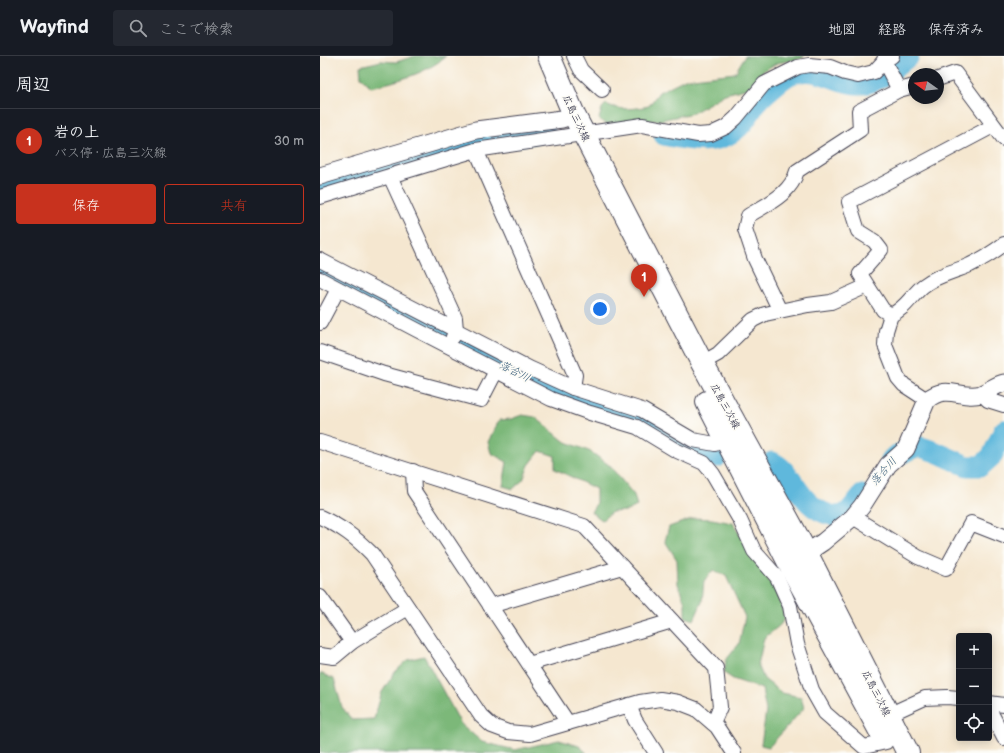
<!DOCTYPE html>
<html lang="ja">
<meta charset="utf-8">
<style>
:root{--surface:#171b24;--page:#242831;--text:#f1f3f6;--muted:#9ea1a6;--line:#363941;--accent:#c8321e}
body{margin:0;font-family:"Balsamiq Sans","Klee One",sans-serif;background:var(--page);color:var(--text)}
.controls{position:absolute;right:12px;bottom:12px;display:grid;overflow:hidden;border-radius:4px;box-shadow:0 2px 10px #0003}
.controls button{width:36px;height:36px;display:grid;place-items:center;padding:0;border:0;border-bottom:1px solid var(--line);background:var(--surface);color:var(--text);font:20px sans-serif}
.compass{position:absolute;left:588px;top:12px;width:36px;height:36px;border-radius:50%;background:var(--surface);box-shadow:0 2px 10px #0003;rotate:285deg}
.you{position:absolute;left:280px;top:253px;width:14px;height:14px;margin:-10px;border:3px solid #fff;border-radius:50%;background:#1a73e8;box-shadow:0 0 0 6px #1a73e833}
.badge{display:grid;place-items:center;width:26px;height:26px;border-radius:50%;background:var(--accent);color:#fff;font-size:13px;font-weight:700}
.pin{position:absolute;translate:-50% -33px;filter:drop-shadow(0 1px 2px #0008)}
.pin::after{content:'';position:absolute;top:21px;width:14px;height:12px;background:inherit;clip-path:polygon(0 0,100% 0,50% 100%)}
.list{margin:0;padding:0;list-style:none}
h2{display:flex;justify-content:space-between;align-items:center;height:52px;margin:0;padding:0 16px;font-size:17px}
h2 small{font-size:13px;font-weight:400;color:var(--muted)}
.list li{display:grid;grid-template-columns:26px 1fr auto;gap:12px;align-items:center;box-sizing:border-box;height:64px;padding:0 16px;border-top:1px solid var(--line)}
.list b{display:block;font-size:15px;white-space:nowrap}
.list p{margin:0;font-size:13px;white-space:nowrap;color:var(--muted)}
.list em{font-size:13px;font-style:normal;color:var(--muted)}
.actions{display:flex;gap:8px;padding:12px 16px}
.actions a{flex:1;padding:9px 0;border:1px solid var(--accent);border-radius:4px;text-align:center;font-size:14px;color:var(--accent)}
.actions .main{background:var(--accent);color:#fff}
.icon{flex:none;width:22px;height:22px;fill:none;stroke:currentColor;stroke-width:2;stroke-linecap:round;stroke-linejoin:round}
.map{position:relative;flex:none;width:684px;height:697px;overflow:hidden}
header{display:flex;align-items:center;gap:24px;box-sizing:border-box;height:56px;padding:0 20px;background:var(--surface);border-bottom:1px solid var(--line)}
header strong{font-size:19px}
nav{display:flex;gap:22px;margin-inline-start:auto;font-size:14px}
.search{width:280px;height:36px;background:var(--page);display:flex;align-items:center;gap:10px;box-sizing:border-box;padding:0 14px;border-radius:4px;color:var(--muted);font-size:15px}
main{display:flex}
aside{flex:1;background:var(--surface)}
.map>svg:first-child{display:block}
</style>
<header>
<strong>Wayfind</strong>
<div class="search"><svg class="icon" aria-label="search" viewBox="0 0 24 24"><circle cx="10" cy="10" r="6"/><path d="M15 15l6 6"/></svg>ここで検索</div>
<nav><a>地図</a><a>経路</a><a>保存済み</a></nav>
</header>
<main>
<aside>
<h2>周辺<small></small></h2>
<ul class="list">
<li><span class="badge">1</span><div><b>岩の上</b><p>バス停 · 広島三次線</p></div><em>30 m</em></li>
</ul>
<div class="actions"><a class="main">保存</a><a>共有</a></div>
</aside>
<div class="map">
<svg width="684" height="697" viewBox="0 0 684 697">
<rect width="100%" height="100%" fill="#fdfcf7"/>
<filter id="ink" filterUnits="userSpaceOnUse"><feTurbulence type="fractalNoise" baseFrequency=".025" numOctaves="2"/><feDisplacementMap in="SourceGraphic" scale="8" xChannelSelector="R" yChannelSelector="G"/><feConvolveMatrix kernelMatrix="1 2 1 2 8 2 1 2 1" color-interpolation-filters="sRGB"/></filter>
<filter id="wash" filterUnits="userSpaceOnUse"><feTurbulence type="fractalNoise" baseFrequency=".012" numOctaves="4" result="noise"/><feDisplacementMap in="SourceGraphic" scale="16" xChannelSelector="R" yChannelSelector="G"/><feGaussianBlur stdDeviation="0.9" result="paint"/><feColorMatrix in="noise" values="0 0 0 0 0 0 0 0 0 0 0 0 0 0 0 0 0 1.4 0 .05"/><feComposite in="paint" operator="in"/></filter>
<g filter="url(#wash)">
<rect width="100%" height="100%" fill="#f5e7d0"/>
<!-- forest -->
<g fill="#7bb879" stroke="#4e6d5a">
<path d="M95,0H126C108,17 75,26 51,31L41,21L40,10L61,5L76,6Z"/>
<path d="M425,0H485L481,3L457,7L443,15L429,32L405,38L373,57L341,64L285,68L279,63L282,52L286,48C300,55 313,53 329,50L339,36L365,23L415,17Z"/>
<polygon points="202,359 215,361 244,385 271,396 289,409 314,439 317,450 307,455 292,456 282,464 271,456 276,448 276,433 235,413 235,400 220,395 209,409 203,424 193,433 183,430 187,406 171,397 168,386 179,364 191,363"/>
<polygon points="374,462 392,463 413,467 437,508 458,537 465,563 459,570 444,582 438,609 444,623 462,637 481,641 484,652 449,691 441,689 446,655 442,633 413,623 404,617 406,604 419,588 425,561 406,520 393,514 384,525 382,546 374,564 365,561 365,547 358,528 357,504 345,485 349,471"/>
<polygon points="104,600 141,668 162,686 195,694 239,684 259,690 267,697 0,697 0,617 14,623 22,651 32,664 54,663 62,636 75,616 88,604"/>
</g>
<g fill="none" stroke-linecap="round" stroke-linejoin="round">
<!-- river -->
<g stroke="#5eb8dc" stroke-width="21">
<path d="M344,79C372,85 401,92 423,67C429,60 433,51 439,44C442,41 446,37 450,34C456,29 464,21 472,18C497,8 518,30 543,28C559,27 577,10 589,0"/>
<polyline points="0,132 127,93 158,86 225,76"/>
<polyline points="0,212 198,317 238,336 279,351 325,365 373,395 397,401"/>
<polyline points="571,404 575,400 598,390 616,396 647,410 661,410 672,400 684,374"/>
<path d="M452,406C475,416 478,451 511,459C517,461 523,460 528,456C533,451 538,444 542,439"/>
</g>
</g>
</g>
<g filter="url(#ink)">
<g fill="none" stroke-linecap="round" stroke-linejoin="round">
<!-- minor casing -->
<g stroke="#424051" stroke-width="16">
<g id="minor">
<polyline points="254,0 261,14 282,34"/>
<polyline points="565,0 564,5 579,34"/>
<polyline points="618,23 635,17 684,83"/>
<path d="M673,70L529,146L538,175L554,185L561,194L540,218L563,254L571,259C585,253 592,239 603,230C617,219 634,216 650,209C662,203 674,196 684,188"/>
<polyline points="156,94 255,319 253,332"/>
<polyline points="70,120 135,262 136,274 133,281"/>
<polyline points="0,141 156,94 322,69 378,79 391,78 406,71 416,62 444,28 478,11 489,9 510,11 525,17 538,20 554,16 564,5 572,0"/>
<polyline points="0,204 211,313 253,332 322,354 373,384 395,388 411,377"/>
<polyline points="0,223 97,274 231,343 270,357 317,371 355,394 384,407 393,418 420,464 434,495 457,521 470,550 477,588 492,634 505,657 544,691 566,686"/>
<path d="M460,255L435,203L425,173L428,160C447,148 471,138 477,115L540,74L539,55L579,34L594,30"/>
<polyline points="571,259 566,275 565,289 578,322 584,329 607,344"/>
<polyline points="0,267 18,233"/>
<polyline points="0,296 64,318 161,344 176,315"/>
<polyline points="382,307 398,298 433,264 445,258 488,249 511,246 547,230"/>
<polyline points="661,337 668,344 684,349"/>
<polyline points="0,386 264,470 396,612 400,651 393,667"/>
<polyline points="93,415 94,435 248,667"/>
<path d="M0,461C22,471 35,481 52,498L161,660L172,670L188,676L210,678L320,646L340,643L358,646L376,653L397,671L414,697"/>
<polyline points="533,461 598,501 626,513 651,467 684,480"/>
<polyline points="0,541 32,586"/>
<polyline points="170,550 302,511"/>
<polyline points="0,599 14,601 32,586 88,552"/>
<polyline points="209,608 352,565"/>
<polyline points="669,647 684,649"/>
<polyline points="309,649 315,664 336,697"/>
<polyline points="669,653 684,682"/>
<polyline points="568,659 605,642 627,641 639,642"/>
</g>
</g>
<!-- tertiary casing -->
<g stroke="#424051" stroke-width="19">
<g id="tertiary">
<polyline points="0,120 156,74 242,63 254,59"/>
<path d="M476,504L503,486L533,461L542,450L568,409L586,393L607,344C627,327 642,344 661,338C669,335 675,329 684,327"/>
</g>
</g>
<!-- primary casing -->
<g stroke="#424051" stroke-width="24">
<g id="primary">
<polyline points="229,0 254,59 271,92 382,307 487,498 588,697"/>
<polyline points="387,346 469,507 560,675"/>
</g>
</g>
<!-- minor -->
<use href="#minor" stroke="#fff" stroke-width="14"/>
<!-- tertiary -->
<use href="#tertiary" stroke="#fff" stroke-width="17"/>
<!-- primary -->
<use href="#primary" stroke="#fff" stroke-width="22"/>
</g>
</g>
<g text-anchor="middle" stroke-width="3.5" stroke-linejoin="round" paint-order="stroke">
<!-- street labels -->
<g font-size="10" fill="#22223b" stroke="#fdfcf7">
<text transform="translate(257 62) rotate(65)" y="4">広島三次線</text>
<text transform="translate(406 350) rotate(61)" y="4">広島三次線</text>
<text transform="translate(557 637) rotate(63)" y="4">広島三次線</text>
</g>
<!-- water labels -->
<g font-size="11" font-style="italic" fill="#3a5e7b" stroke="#fdfcf7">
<text transform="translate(195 315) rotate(27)" y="4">落合川</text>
<text transform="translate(563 415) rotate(-48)" y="4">落合川</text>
</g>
</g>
</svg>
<div class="controls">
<button>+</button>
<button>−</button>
<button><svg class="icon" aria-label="locate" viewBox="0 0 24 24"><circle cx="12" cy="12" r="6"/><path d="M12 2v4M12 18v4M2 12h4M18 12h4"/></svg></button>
</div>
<svg class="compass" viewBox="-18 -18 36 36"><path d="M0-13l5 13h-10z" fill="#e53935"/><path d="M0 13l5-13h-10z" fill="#9ea1a6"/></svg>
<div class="you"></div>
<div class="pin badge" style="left:324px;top:241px">1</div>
</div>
</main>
